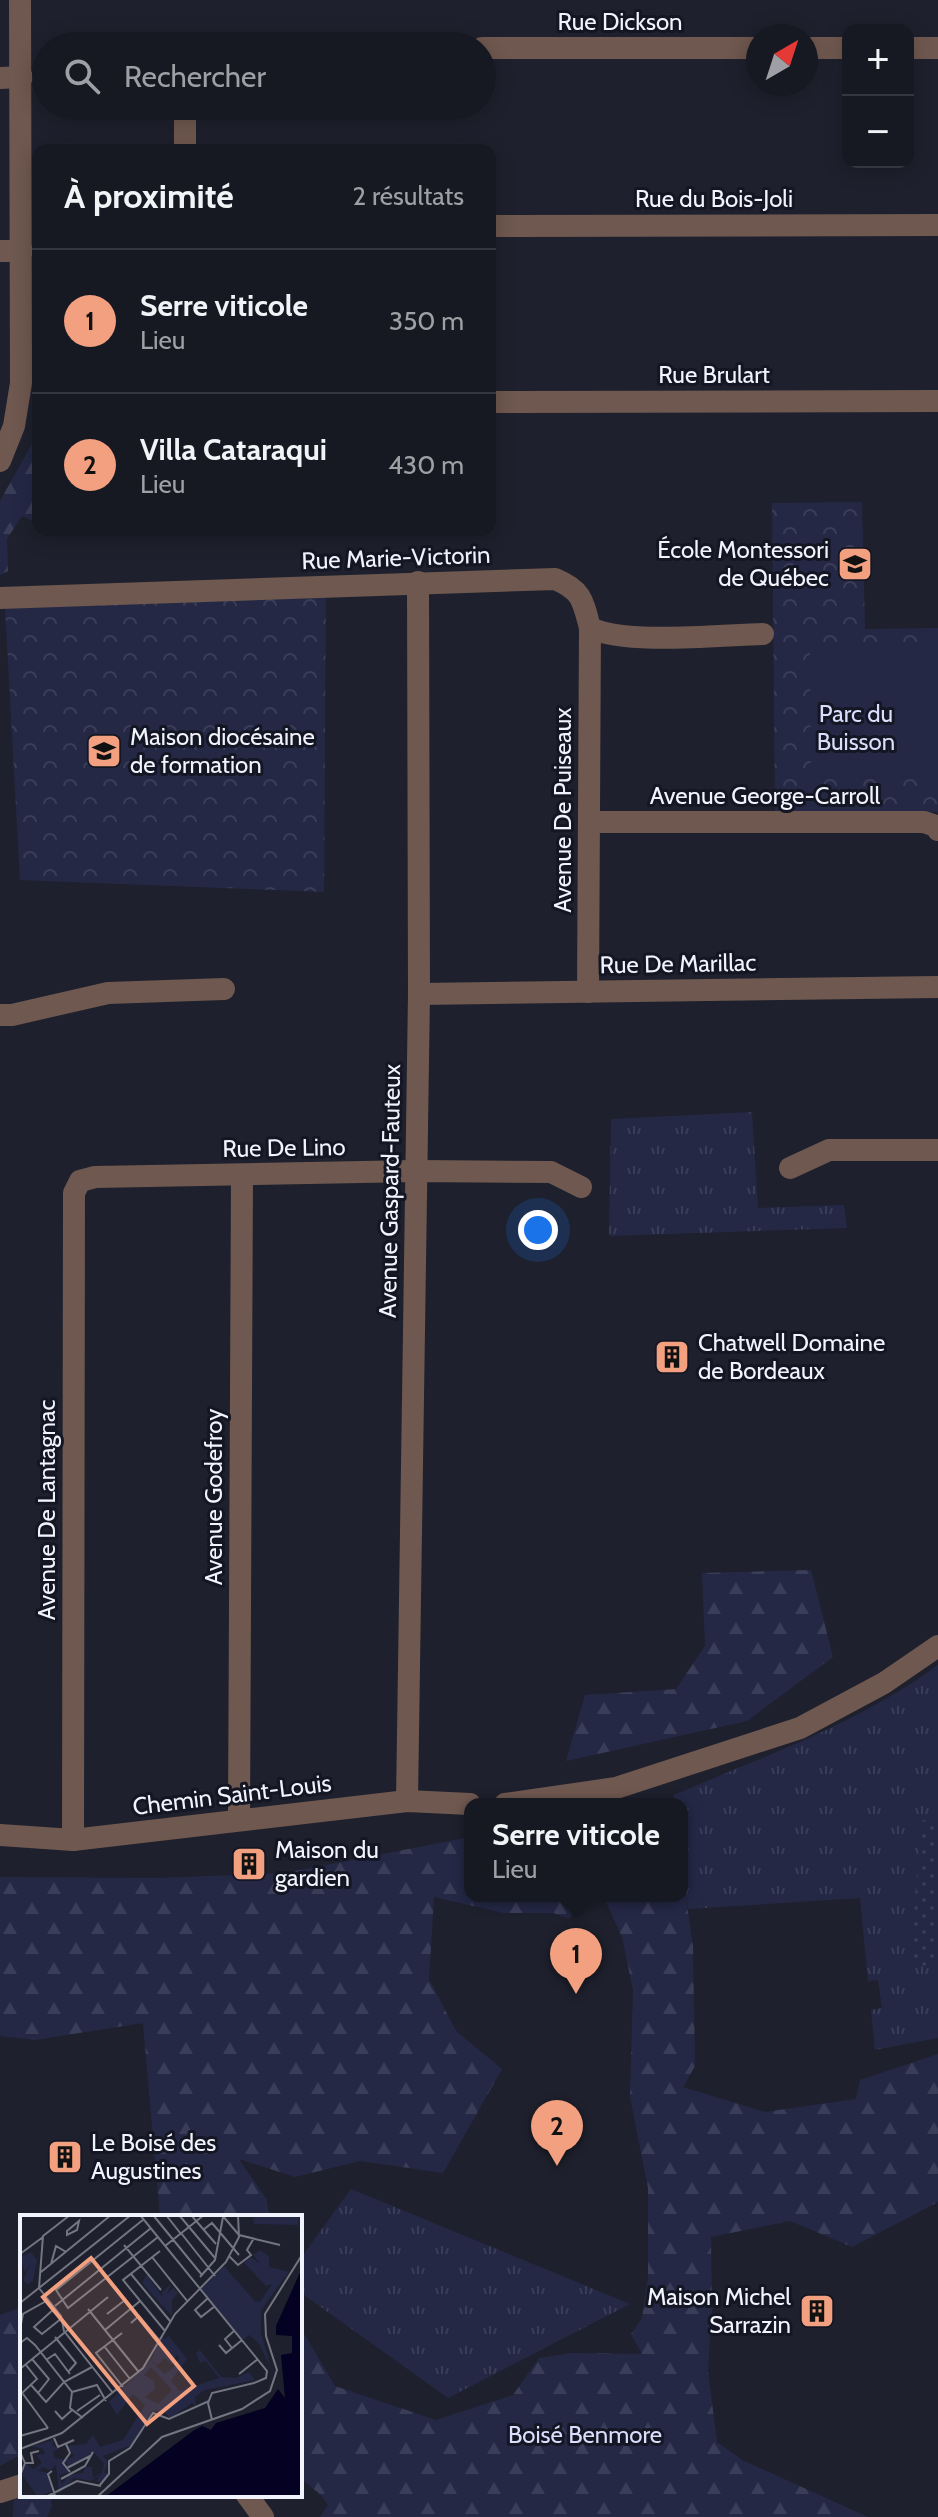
<!DOCTYPE html>
<html lang="fr">
<meta charset="utf-8">
<style>
:root{--surface:#161822;--page:#23252f;--text:#f1f3f6;--muted:#9ea0a5;--line:#353740;--accent:#f2a07f}
body{margin:0;font-family:Cabin,sans-serif;background:var(--page);color:var(--text)}
.controls{position:absolute;right:24px;top:24px;display:grid;overflow:hidden;border-radius:16px;box-shadow:0 4px 20px #0003}
.controls button{width:72px;height:72px;display:grid;place-items:center;padding:0;border:0;border-bottom:2px solid var(--line);background:var(--surface);color:var(--text);font:40px sans-serif}
.compass{position:absolute;left:746px;top:24px;width:72px;height:72px;border-radius:50%;background:var(--surface);box-shadow:0 4px 20px #0003;rotate:39deg}
.you{position:absolute;left:538px;top:1230px;width:28px;height:28px;margin:-20px;border:6px solid #fff;border-radius:50%;background:#1a73e8;box-shadow:0 0 0 12px #1a73e833}
.badge{display:grid;place-items:center;width:52px;height:52px;border-radius:50%;background:var(--accent);color:#111;font-size:26px;font-weight:700}
.pin{position:absolute;translate:-50% -66px;filter:drop-shadow(0 2px 4px #0008)}
.pin::after{content:'';position:absolute;top:42px;width:28px;height:24px;background:inherit;clip-path:polygon(0 0,100% 0,50% 100%)}
.popup{position:absolute;left:464px;top:1798px;width:224px;height:104px;box-sizing:border-box;display:grid;place-content:center;border-radius:16px;background:var(--surface);filter:drop-shadow(0 2px 6px #0005);font-size:26px;white-space:nowrap;color:var(--muted)}
.popup b{font-size:30px;color:var(--text)}
.popup::after{content:'';position:absolute;left:50%;top:100%;margin-left:-16px;border:16px solid transparent;border-top-color:var(--surface)}
.list{margin:0;padding:0;list-style:none}
h2{display:flex;justify-content:space-between;align-items:center;height:104px;margin:0;padding:0 32px;font-size:34px}
h2 small{font-size:26px;font-weight:400;color:var(--muted)}
.list li{display:grid;grid-template-columns:52px 1fr auto;gap:24px;align-items:center;box-sizing:border-box;height:144px;padding:0 32px;border-top:2px solid var(--line)}
.list b{display:block;font-size:30px;white-space:nowrap}
.list p{margin:0;font-size:26px;white-space:nowrap;color:var(--muted)}
.list em{font-size:26px;font-style:normal;color:var(--muted)}
.icon{flex:none;width:44px;height:44px;fill:none;stroke:currentColor;stroke-width:2;stroke-linecap:round;stroke-linejoin:round}
.map{position:relative;flex:none;width:938px;height:2517px;overflow:hidden}
.search{position:absolute;background:var(--surface);box-shadow:0 4px 20px #0003;left:32px;top:32px;width:464px;height:88px;display:flex;align-items:center;gap:20px;box-sizing:border-box;padding:0 28px;border-radius:44px;color:var(--muted);font-size:30px}
.panel{position:absolute;background:var(--surface);box-shadow:0 4px 20px #0003;left:32px;top:144px;width:464px;height:392px;border-radius:16px}
.map>svg:first-child{display:block}
</style>
<div class="map">
<svg width="938" height="2517" viewBox="0 0 938 2517">
<defs>
<pattern id="grass-tufts" width="24" height="20" patternUnits="userSpaceOnUse" patternTransform="scale(2)"><rect width="24" height="20" fill="#242845"/><path d="M3 7l-1-3M5 7V3M7 7l1-3M15 17l-1-3M17 17v-4M19 17l1-3" fill="none" stroke="#3a3d58"/></pattern>
<pattern id="forest-firs" width="22" height="20" patternUnits="userSpaceOnUse" patternTransform="scale(2)"><rect width="22" height="20" fill="#242845"/><path d="M5 1l3.5 6h-7zM16 11l3.5 6h-7z" fill="#3a3d58"/></pattern>
<pattern id="park-crowns" width="20" height="18" patternUnits="userSpaceOnUse" patternTransform="scale(2)"><rect width="20" height="18" fill="#242845"/><path d="M2 6a3 3 0 1 1 6 0M12 15a3 3 0 1 1 6 0" fill="none" stroke="#3a3d58"/></pattern>
<pattern id="garden-dots" width="8" height="8" patternUnits="userSpaceOnUse" patternTransform="scale(2)"><rect width="8" height="8" fill="#242845"/><path d="M2 2h.1M6 6h.1" fill="none" stroke="#3a3d58" stroke-width="1.8" stroke-linecap="round"/></pattern>
</defs>
<rect width="100%" height="100%" fill="#1e202d"/>
<!-- grass -->
<g fill="url(#grass-tufts)">
<polygon points="752,1112 758,1208 844,1205 847,1228 609,1236 611,1119"/>
<path d="M938,1665V2038L875,2050L871,2010L882,2008L878,1980L868,1981L860,1898L688,1909L682,1872V1804H674V1795C764,1756 858,1724 938,1665Z"/>
<polygon points="351,2189 630,2304 448,2398 300,2292 300,2259"/>
</g>
<!-- forest -->
<g fill="url(#forest-firs)">
<polygon points="38,433 38,524 22,516 7,539 8,571 0,575 0,501"/>
<polygon points="811,1570 833,1657 747,1721 566,1761 585,1695 676,1689 705,1646 702,1573"/>
<polygon points="470,1837 470,1896 577,1896 570,1919 553,1913 504,1913 434,1897 429,1979 456,2031 502,2069 443,2173 360,2161 295,2177 239,2159 267,2200 269,2217 160,2217 143,2023 35,2040 0,2036 0,1877 158,1878 285,1873"/>
<polygon points="682,1872 693,1946 695,2066 683,2087 765,2112 856,2099 860,2080 938,2054 938,2202 852,2247 790,2221 711,2237 712,2307 708,2371 717,2442 742,2460 868,2517 320,2517 328,2505 321,2495 300,2478 300,2327 335,2386 436,2420 513,2395 539,2358 572,2353 642,2354 631,2334 642,2318 648,2277 648,2188 630,2097 633,1990 622,1937 604,1898 682,1896"/>
<polygon points="22,2307 22,2454 0,2466 0,2315"/>
<polygon points="50,2495 52,2506 47,2517 13,2517 14,2496"/>
</g>
<!-- park -->
<g fill="url(#park-crowns)">
<polygon points="862,502 865,629 938,628 938,812 775,812 772,503"/>
<polygon points="326,594 324,892 20,880 5,608"/>
</g>
<!-- garden -->
<polygon fill="url(#garden-dots)" points="921,1820 938,1821 938,1968 910,1966"/>
<!-- pitch -->
<polygon fill="#242845" points="810,652 938,653 938,776 811,778"/>
<g fill="none" stroke-linecap="round" stroke-linejoin="round">
<!-- minor -->
<g stroke="#6f584f" stroke-width="22">
<polyline points="482,48 758,48"/>
<polyline points="806,48 848,48"/>
<polyline points="908,48 938,48"/>
<polyline points="0,78 22,77"/>
<polyline points="185,150 185,106"/>
<polyline points="490,226 938,225"/>
<polyline points="0,251 22,251"/>
<polyline points="490,402 938,401"/>
<polyline points="0,461 14,426 21,383 20,0"/>
<path d="M0,598L555,579C582,590 583,601 590,628C628,645 718,635 763,634"/>
<polyline points="589,822 924,822 936,826 938,830"/>
<polyline points="588,992 590,628"/>
<polyline points="419,994 938,987"/>
<polyline points="0,1015 12,1015 108,993 224,989"/>
<polyline points="790,1168 829,1150 938,1150"/>
<polyline points="407,1801 419,994 418,582"/>
<polyline points="505,1804 616,1788 800,1728 884,1683 938,1646"/>
<polyline points="239,1820 242,1176"/>
<polyline points="0,1835 73,1840 407,1801 470,1804"/>
<polyline points="73,1840 74,1193 80,1181 95,1177 416,1171 551,1172 581,1187"/>
<polyline points="0,2492 22,2485"/>
<polyline points="247,2495 263,2517"/>
</g>
</g>
<!-- icons -->
<defs>
<g id="school-square" transform="scale(1.8)"><rect x="-9" y="-9" width="18" height="18" rx="4" fill="#f2a07f" stroke="#141623"/><path d="M0-5L7-2L0 1L-7-2ZM-4 1L0 2.5L4 1V4Q0 6-4 4Z" fill="#111"/></g>
<g id="building-square" transform="scale(1.8)"><rect x="-9" y="-9" width="18" height="18" rx="4" fill="#f2a07f" stroke="#141623"/><path d="M-4-6H4V6H1V3H-1V6H-4ZM-2.5-4.3h1.7v1.8h-1.7ZM.8-4.3h1.7v1.8H.8ZM-2.5-1h1.7V.8h-1.7ZM.8-1h1.7V.8H.8Z" fill="#111"/></g>
</defs>
<g fill-rule="evenodd">
<use href="#school-square" x="855" y="564"/>
<use href="#school-square" x="104" y="751"/>
<use href="#building-square" x="672" y="1357"/>
<use href="#building-square" x="249" y="1864"/>
<use href="#building-square" x="65" y="2157"/>
<use href="#building-square" x="817" y="2311"/>
</g>
<g text-anchor="middle" stroke-width="6" stroke-linejoin="round" paint-order="stroke">
<!-- street labels -->
<g font-size="24" fill="#f2f4fd" stroke="#141623">
<text x="620" y="30">Rue Dickson</text>
<text x="714" y="207">Rue du Bois-Joli</text>
<text x="714" y="383">Rue Brulart</text>
<text transform="translate(396 558) rotate(-2)" y="8">Rue Marie-Victorin</text>
<text x="765" y="804">Avenue George-Carroll</text>
<text transform="translate(563 810) rotate(-90)" y="8">Avenue De Puiseaux</text>
<text transform="translate(678 964) rotate(-1)" y="8">Rue De Marillac</text>
<text transform="translate(284 1148) rotate(-1)" y="8">Rue De Lino</text>
<text transform="translate(390 1191) rotate(-89)" y="8">Avenue Gaspard-Fauteux</text>
<text transform="translate(214 1497) rotate(-90)" y="8">Avenue Godefroy</text>
<text transform="translate(47 1510) rotate(-90)" y="8">Avenue De Lantagnac</text>
<text transform="translate(232 1795) rotate(-7)" y="8">Chemin Saint-Louis</text>
</g>
<!-- poi labels -->
<g font-size="24" fill="#f2f4fd" stroke="#141623" text-anchor="start">
<text x="829" y="558" text-anchor="end">École Montessori<tspan x="829" dy="28">de Québec</tspan></text>
<text x="130" y="745">Maison diocésaine<tspan x="130" dy="28">de formation</tspan></text>
<text x="698" y="1351">Chatwell Domaine<tspan x="698" dy="28">de Bordeaux</tspan></text>
<text x="275" y="1858">Maison du<tspan x="275" dy="28">gardien</tspan></text>
<text x="91" y="2151">Le Boisé des<tspan x="91" dy="28">Augustines</tspan></text>
<text x="791" y="2305" text-anchor="end">Maison Michel<tspan x="791" dy="28">Sarrazin</tspan></text>
</g>
<!-- park labels -->
<g font-size="24" fill="#d8defc" stroke="#141623">
<text x="856" y="722">Parc du<tspan x="856" dy="28">Buisson</tspan></text>
<text x="585" y="2443">Boisé Benmore</text>
</g>
</g>
<!-- overview -->
<g transform="translate(20 2215)">
<rect width="282" height="282" fill="#1e202d"/>
<path d="M142,121L158,137L152,150L145,143L137,150L131,145Z" fill="#242845"/>
<path d="M240,35L249,41V52L269,57L241,95V118L251,153L239,129L183,75L240,87L252,69L246,71L224,48L230,42L241,49L233,40ZM11,37L17,45L13,66L7,69L3,65L11,48L5,57L0,42ZM127,59L142,82V77L152,68L147,79L153,73L158,78L152,85V101L122,68ZM149,121L167,144L151,166L160,176L199,163L186,146L180,148L176,138L180,135L201,162L216,163L229,157L235,165L185,175L175,182L176,191L172,188L150,203L142,195L132,196L111,230L83,241L88,247L84,258H88L82,267L76,266L82,258L72,266L54,263L39,279L36,250L30,255L20,251L23,254L16,255L27,258L32,276L18,282L2,260L6,249L13,254L22,248L16,240L25,239L23,234L12,231L34,225L32,230L39,234L33,236L35,243L42,244L49,257L39,260L42,269L49,260L63,258L65,252H72L73,263L82,257L84,249L74,237L48,252L45,246L54,241L48,231L66,229L73,220L80,232L103,225L125,190L113,179L97,200L89,187L131,145L144,159L153,153L159,143L145,124ZM131,152L152,175L138,189L125,182L135,174L134,166L124,160Z" fill="#242845" fill-rule="evenodd"/>
<path d="M233,0H279L278,10L234,9ZM204,51L240,92L237,114L223,125L181,75Z" fill="#242845"/>
<path d="M282,53V282H85L173,216L182,211L191,215L196,208L245,193L258,174L265,183L261,140L272,138V121L256,120V111Z" fill="#040123"/>
<path fill="none" stroke="#737580" stroke-width="2" d="M120,0L247,156L246,163L234,168L192,178L188,188L192,205M133,0L182,60M146,0L161,19M159,0L195,43M171,0L196,29M202,0L219,20L260,30M124,4L36,75L48,93L138,22M59,6L57,15L47,20V16ZM183,15L192,8L219,40M161,18L195,61M104,30L141,75M145,31L184,0M140,36L103,65L145,116M0,39L23,22M209,41L218,50L231,40L227,35L234,23M132,42L168,87M31,49L36,31L46,37M21,57L91,0M111,59L150,106M180,62L195,45L203,2M19,73L41,101L44,116L93,178M19,73L23,21L50,0M188,83L175,95L181,102L195,91M0,88L111,0M35,91L131,13M35,93L14,112L22,119L42,103M68,94L118,156M87,99L105,85L112,93M111,108L119,101L139,125M0,114L3,99L28,85M85,115L120,86M102,118L76,138L103,172M35,122L56,148L49,156M0,128L7,123L15,130L52,177L50,193L63,203M199,130L206,138L222,125M84,131L110,164M212,133L205,124L215,115M12,144L29,164L18,178M26,145L35,139L50,159M0,154L88,82M219,159L238,144M11,170L26,187L44,167L72,152M52,177L77,170L86,186M3,179L28,213M0,180L17,164L6,150M35,196L42,204L52,195M57,196L80,180M0,221L28,213M34,223L38,232L54,225M46,229L50,238L43,248L50,257M0,234L42,218L123,153L155,99L206,47L219,22L218,0M0,237L5,248L0,261M5,248H13L11,238L19,236M47,253L70,241M32,256L28,259L35,280M41,264L65,251L73,237M80,270L89,259V246L110,233L133,198L149,204L189,186M26,282L57,266L81,271M77,282L142,222L222,194L250,176L257,155L246,121L245,99L282,40"/>
<path fill="#f2a07f" fill-opacity="0.15" stroke="#f2a07f" stroke-width="4" d="M71,43L174,171L127,209L23,82Z"/>
<rect width="282" height="282" fill="none" stroke="#f2f4fd" stroke-width="4"/>
</g>
</svg>
<div class="controls">
<button>+</button>
<button>−</button>
</div>
<svg class="compass" viewBox="-18 -18 36 36"><path d="M0-13l5 13h-10z" fill="#e53935"/><path d="M0 13l5-13h-10z" fill="#9ea0a5"/></svg>
<div class="you"></div>
<div class="pin badge" style="left:576px;top:1994px">1</div>
<div class="popup"><b>Serre viticole</b>Lieu</div>
<div class="pin badge" style="left:557px;top:2166px">2</div>
<div class="search"><svg class="icon" aria-label="search" viewBox="0 0 24 24"><circle cx="10" cy="10" r="6"/><path d="M15 15l6 6"/></svg>Rechercher</div>
<section class="panel">
<h2>À proximité<small>2 résultats</small></h2>
<ul class="list">
<li><span class="badge">1</span><div><b>Serre viticole</b><p>Lieu</p></div><em>350 m</em></li>
<li><span class="badge">2</span><div><b>Villa Cataraqui</b><p>Lieu</p></div><em>430 m</em></li>
</ul>
</section>
</div>
